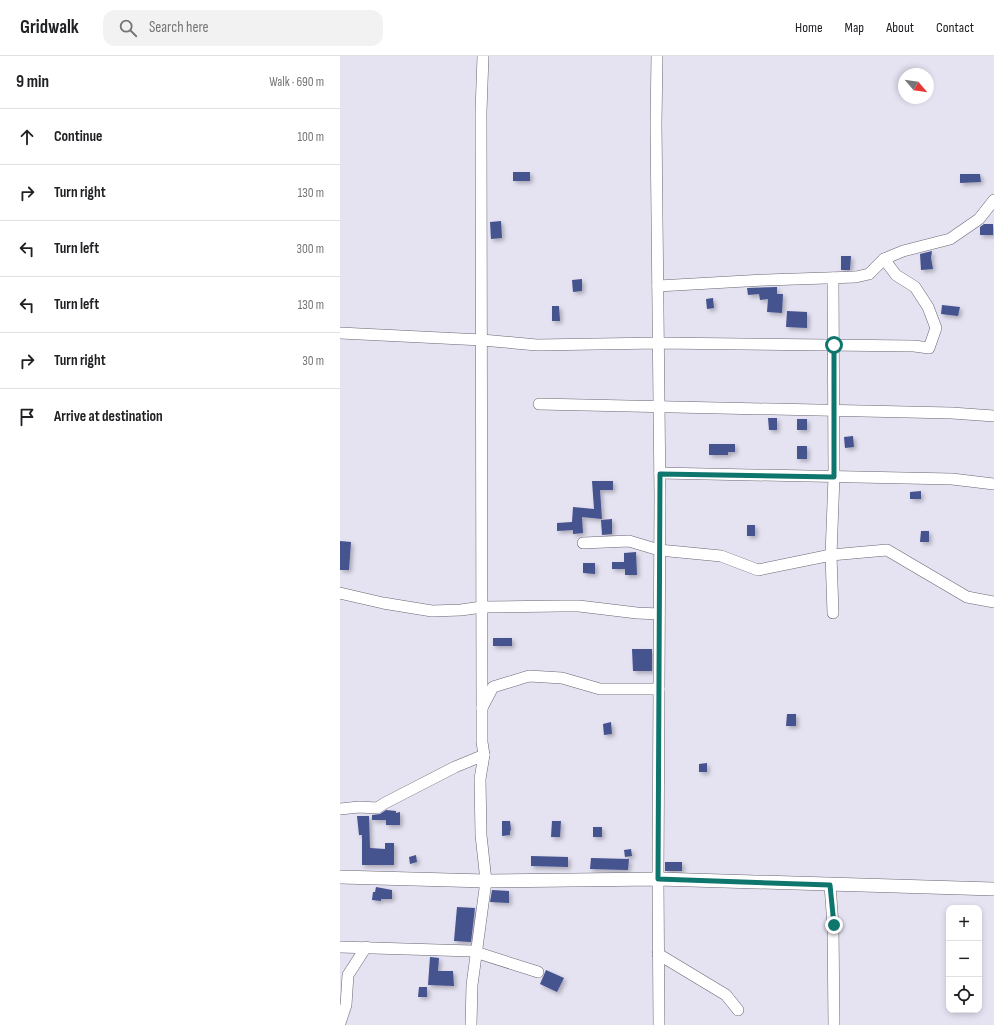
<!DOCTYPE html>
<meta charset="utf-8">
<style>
:root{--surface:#fff;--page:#f2f2f2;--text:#202124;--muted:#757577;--line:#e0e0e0}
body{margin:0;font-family:"Sofia Sans Condensed",sans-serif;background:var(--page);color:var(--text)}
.controls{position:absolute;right:12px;bottom:12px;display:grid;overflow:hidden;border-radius:8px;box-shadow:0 2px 6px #0003}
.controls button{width:36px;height:36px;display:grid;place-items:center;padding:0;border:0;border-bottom:1px solid var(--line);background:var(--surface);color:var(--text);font:20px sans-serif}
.compass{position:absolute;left:558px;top:12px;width:36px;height:36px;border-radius:50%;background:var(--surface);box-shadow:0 2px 6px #0003;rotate:119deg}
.stop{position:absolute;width:12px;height:12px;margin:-9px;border:3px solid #0f766e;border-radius:50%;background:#fff}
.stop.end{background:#0f766e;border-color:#fff;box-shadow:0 1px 4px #0008}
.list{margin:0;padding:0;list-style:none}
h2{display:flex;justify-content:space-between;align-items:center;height:52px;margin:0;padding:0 16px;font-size:17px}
h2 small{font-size:13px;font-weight:400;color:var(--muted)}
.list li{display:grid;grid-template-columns:26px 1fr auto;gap:12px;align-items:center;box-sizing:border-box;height:56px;padding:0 16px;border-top:1px solid var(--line)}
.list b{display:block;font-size:15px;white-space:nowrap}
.list em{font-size:13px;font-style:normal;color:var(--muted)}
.icon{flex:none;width:22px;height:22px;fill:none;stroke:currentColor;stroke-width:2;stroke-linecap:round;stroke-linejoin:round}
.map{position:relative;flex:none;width:654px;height:969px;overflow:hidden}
header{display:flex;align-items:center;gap:24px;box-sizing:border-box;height:56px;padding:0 20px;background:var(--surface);border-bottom:1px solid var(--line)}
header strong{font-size:19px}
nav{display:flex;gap:22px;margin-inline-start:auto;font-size:14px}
.search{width:280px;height:36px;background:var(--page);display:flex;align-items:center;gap:10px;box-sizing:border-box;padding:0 14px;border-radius:12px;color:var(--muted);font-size:15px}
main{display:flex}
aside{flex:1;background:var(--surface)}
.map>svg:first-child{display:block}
</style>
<header>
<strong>Gridwalk</strong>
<div class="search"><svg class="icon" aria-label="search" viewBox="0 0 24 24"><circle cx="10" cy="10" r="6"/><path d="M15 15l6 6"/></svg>Search here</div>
<nav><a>Home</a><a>Map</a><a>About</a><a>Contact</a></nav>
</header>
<main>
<aside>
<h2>9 min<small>Walk · 690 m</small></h2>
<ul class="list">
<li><svg class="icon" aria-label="ahead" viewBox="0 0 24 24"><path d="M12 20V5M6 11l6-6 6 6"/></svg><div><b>Continue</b></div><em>100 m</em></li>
<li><svg class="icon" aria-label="right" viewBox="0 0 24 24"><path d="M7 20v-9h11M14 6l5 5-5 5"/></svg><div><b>Turn right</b></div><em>130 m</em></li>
<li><svg class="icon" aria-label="left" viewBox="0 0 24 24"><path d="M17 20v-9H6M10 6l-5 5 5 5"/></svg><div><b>Turn left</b></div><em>300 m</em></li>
<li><svg class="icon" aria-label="left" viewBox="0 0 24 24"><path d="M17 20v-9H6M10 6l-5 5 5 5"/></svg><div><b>Turn left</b></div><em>130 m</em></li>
<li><svg class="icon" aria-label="right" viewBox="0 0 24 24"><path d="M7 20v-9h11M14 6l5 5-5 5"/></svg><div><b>Turn right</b></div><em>30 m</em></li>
<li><svg class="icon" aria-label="arrive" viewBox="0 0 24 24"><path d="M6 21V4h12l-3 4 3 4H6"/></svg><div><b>Arrive at destination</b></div></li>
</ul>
</aside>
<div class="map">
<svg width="654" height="969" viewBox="0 0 654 969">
<defs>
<filter id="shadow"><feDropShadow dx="2.5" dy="2.5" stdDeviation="2" flood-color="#0004"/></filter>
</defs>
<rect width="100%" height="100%" fill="#e5e2f2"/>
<!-- building -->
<g fill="#45528f" filter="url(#shadow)">
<rect x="173" y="116" width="17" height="9"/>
<polygon points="620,118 640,118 641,126 620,127"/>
<polygon points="161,165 162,182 151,183 150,166"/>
<polygon points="644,168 653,168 653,179 640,179 640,171"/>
<polygon points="592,195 591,202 593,213 581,214 580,198"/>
<polygon points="501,200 511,200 510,214 501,214"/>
<polygon points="242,223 242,235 233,236 232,224"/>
<polygon points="437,231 437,238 443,238 442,257 427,256 428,243 420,244 419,238 408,239 407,232"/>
<polygon points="373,242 374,252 367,253 366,243"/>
<polygon points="602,249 620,251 618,260 601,258"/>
<polygon points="212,250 219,250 220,265 212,265"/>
<polygon points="447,255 467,256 467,272 446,271"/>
<polygon points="428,362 437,362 437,374 429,374"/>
<rect x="457" y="363" width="10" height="11"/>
<polygon points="513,380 514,391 505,392 504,381"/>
<polygon points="369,388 395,388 395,396 388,396 388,399 369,399"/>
<rect x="457" y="390" width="10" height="13"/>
<polygon points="252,425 273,425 273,434 260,434 262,463 242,461 243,477 233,478 233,474 217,475 217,467 232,466 233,451 254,453"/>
<polygon points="581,435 581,443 570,443 570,436"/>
<polygon points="272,463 272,478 262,479 261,464"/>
<rect x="407" y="469" width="8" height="11"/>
<polygon points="581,475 589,475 589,486 580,486"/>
<polygon points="0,485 11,486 9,514 0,514"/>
<polygon points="296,496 297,519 285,519 285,513 272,513 272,506 284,506 284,497"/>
<polygon points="243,507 255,507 255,518 243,517"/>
<rect x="153" y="582" width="19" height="8"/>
<polygon points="292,593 312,593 312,615 293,615"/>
<polygon points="447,658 456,658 456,670 446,670"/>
<polygon points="271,666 272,678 264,679 263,668"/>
<polygon points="367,707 367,716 359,716 359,708"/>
<polygon points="46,754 56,755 56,757 60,756 60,769 46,769 46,764 32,764 32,759 40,758"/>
<polygon points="17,760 29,760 30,792 45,793 45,787 54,787 54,809 22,809 22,779 19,779"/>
<polygon points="162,765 170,765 171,774 170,775 170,779 162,780"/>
<polygon points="212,765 221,765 220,781 211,781"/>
<rect x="253" y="771" width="9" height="10"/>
<polygon points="291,793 292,800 285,801 284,794"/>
<polygon points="76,799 77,806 70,808 69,801"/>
<polygon points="191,800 228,801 228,811 191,810"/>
<polygon points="251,802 289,803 288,814 250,813"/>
<rect x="325" y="806" width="17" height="9"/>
<polygon points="36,831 52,834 52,843 41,843 41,845 32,844 33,836 35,836"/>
<polygon points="152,834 169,835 169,847 150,846"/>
<polygon points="117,851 135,852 131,886 114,885"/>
<polygon points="90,901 99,902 98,915 113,915 114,930 88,929"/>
<polygon points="206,914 224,922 217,936 200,928"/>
<polygon points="79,931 87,931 87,941 78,941"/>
</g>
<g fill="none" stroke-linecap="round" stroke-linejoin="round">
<!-- minor casing -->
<g stroke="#696673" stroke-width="12">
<g id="minor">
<polyline points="317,0 316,68 320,440 318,823 319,969"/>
<polyline points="318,230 426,224 516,221 529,218 544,203 563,195 610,183 639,163 654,144"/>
<polyline points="0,277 142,284 197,289 318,287 574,290 589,292 596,272 588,251 575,231 556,219 544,203"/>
<polyline points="199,348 612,357 654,360"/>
<polyline points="320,417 612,423 654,428"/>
<polyline points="243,487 289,485 319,494 381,500 418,514 491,499 547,494 627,541 654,546"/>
<polyline points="0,537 43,547 92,555 121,554 142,551 221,550 239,550 297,557 319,558"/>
<polyline points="493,557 491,499 494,421 493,222"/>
<polyline points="142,652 141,56 143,0"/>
<polyline points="0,753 19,751 37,752 45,747 115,711 144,699"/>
<polyline points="490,829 493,869 494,969"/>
<polyline points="0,891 132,895 198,916"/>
<polyline points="318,898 386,939 398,954"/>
<polyline points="0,967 6,949 8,919 26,891"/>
<polyline points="131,969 132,929 146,825 141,779 140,723 144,699 142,686 142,652 153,631 189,620 222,622 260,633 319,633"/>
</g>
</g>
<!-- tertiary casing -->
<g stroke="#696673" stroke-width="14">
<polyline id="tertiary" points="0,821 146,825 318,823 654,833"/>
</g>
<!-- minor -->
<use href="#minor" stroke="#fff" stroke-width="11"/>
<!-- tertiary -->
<use href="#tertiary" stroke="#fff" stroke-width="13"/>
</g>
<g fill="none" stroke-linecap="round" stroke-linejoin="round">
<!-- route -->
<polyline stroke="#0f766e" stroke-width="5" points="494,869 490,829 318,823 320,418 494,421 494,289"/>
</g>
</svg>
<div class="controls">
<button>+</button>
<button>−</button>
<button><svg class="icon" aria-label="locate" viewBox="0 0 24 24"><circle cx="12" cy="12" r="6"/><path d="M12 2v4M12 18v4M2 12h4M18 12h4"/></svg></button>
</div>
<svg class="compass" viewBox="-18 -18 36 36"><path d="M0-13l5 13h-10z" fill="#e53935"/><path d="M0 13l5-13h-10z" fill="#757577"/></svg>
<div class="stop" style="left:494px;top:289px"></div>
<div class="stop end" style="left:494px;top:869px"></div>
</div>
</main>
